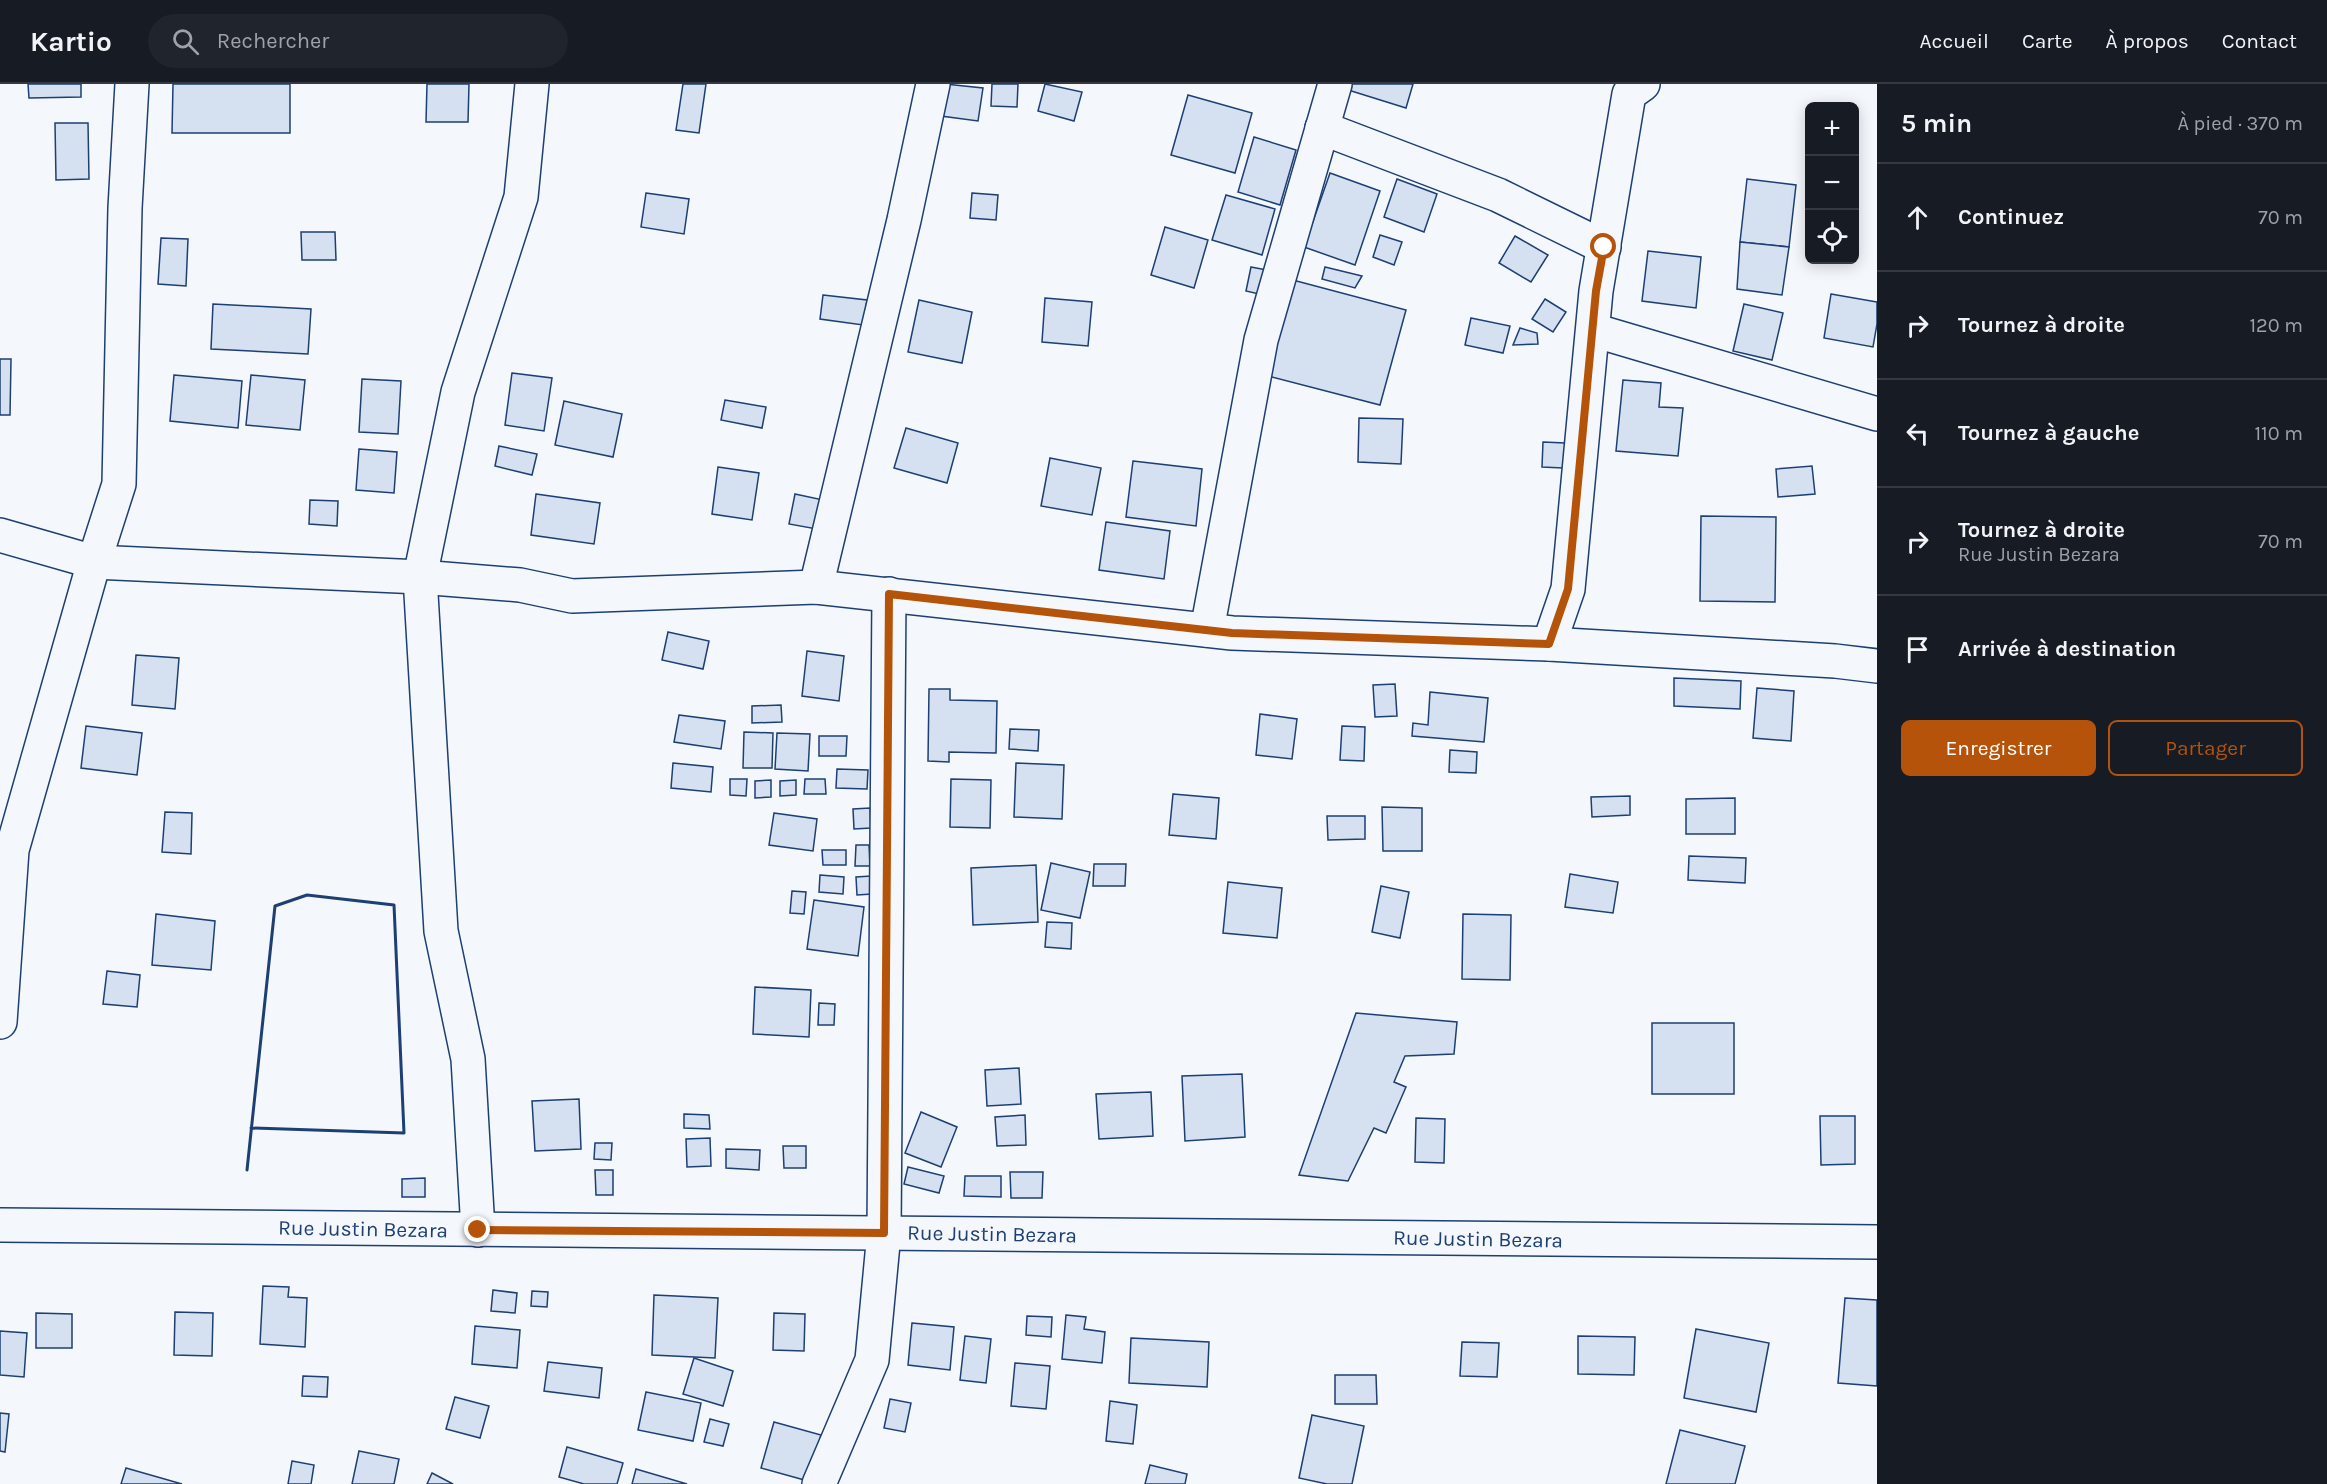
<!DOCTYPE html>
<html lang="fr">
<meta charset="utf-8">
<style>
:root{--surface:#171b24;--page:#20242c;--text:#f1f3f6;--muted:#9ea1a6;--line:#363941;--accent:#b45309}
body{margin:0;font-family:Karla,sans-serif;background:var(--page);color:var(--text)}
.controls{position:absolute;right:18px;top:18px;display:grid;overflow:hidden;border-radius:9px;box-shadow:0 3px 15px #0003}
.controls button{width:54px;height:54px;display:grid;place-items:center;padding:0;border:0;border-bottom:2px solid var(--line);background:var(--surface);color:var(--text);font:30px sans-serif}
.stop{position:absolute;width:18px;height:18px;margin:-14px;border:4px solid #b45309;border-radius:50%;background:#fff}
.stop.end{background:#b45309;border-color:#fff;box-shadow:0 2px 6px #0008}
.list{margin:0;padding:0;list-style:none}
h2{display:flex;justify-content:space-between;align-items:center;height:78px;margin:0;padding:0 24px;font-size:26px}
h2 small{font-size:20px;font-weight:400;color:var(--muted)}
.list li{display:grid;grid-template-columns:39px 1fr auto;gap:18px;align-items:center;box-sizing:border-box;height:108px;padding:0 24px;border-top:2px solid var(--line)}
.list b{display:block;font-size:22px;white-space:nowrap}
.list p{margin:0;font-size:20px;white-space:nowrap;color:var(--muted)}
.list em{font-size:20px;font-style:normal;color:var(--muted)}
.actions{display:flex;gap:12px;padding:18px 24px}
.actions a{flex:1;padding:14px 0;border:2px solid var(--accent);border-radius:9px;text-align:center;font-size:21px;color:var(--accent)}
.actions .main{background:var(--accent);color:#fff}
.icon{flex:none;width:33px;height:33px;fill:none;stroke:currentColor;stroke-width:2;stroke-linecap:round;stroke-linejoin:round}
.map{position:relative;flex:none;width:1877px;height:1400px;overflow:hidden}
header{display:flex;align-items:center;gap:36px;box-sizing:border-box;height:84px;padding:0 30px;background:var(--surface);border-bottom:2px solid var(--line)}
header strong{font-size:28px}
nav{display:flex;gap:33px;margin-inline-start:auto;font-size:21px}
.search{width:420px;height:54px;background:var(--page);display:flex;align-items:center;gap:15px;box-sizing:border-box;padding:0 21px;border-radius:33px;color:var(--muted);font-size:22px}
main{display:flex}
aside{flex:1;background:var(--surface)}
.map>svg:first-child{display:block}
</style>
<header>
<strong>Kartio</strong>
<div class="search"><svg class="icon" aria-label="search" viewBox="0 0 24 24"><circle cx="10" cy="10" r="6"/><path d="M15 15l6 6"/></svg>Rechercher</div>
<nav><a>Accueil</a><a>Carte</a><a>À propos</a><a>Contact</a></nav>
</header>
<main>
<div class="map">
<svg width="1877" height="1400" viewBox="0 0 1877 1400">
<rect width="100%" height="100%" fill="#f4f7fb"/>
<!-- building -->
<g fill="#d5e0f0" stroke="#1d3f73" stroke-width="1.5">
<polygon points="28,0 81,0 81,13 29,14"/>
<polygon points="173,0 290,0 290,49 172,49"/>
<polygon points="427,0 469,0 468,38 426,38"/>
<polygon points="683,0 706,0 699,49 676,46"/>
<polygon points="945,0 983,4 978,37 941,32"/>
<polygon points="992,0 1018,0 1017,23 991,22"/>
<polygon points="1045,0 1082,8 1074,37 1038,27"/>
<polygon points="1347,0 1413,0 1406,24 1345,5"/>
<polygon points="1188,11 1252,29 1235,89 1171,71"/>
<polygon points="55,39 88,39 89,95 56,96"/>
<polygon points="1254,53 1296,66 1280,121 1238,108"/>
<polygon points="1330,89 1380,107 1355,181 1304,163"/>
<polygon points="1397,95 1437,110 1424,148 1384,133"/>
<polygon points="1747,95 1796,101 1789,163 1740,158"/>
<polygon points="646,109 689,115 684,150 641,143"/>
<polygon points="972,109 998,111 996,136 970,134"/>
<polygon points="1226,111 1275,125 1262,171 1212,156"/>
<polygon points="1165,143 1208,156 1194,204 1151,191"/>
<polygon points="301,148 335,148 336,176 302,176"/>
<polygon points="1380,151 1402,158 1394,181 1373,173"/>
<polygon points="1515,152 1548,171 1531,198 1499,179"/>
<polygon points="161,154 188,155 186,202 158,200"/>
<polygon points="1740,158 1789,163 1782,211 1737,205"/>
<polygon points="1648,167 1701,173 1696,224 1642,217"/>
<polygon points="1251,183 1277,188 1272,213 1246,207"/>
<polygon points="1325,183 1362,192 1355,204 1322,195"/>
<polygon points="1289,195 1406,226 1380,321 1264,291"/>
<polygon points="1831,210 1877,218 1877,240 1873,263 1824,254"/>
<polygon points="823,211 867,216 863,241 820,235"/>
<polygon points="1045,214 1092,218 1088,262 1042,258"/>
<polygon points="1545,215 1566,228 1553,248 1532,235"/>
<polygon points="919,216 972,228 962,279 908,268"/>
<polygon points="213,220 311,225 308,270 211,265"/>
<polygon points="1744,220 1783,229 1772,276 1733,267"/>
<polygon points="1471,234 1510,242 1503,269 1465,261"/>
<polygon points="1520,244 1537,249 1538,260 1513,261"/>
<polygon points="0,275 11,275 10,331 0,331"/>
<polygon points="512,289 552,294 544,347 505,341"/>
<polygon points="174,291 242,297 238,344 170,337"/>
<polygon points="251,291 305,296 300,346 246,341"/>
<polygon points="362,295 401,297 398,350 359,348"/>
<polygon points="1623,296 1661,299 1659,323 1683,324 1678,372 1616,367"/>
<polygon points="725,316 766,323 762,344 721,336"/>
<polygon points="564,317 622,330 613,373 555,361"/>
<polygon points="1359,334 1403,335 1401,380 1358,378"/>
<polygon points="906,344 958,359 947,399 894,384"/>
<polygon points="1543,358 1565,359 1563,384 1542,383"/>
<polygon points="499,362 537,370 532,391 495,382"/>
<polygon points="359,365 397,368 394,409 356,406"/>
<polygon points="1050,374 1101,384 1092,431 1041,422"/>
<polygon points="1133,377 1202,385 1196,442 1126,433"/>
<polygon points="1812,382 1815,410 1778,413 1776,385"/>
<polygon points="718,383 759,389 752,436 712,430"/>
<polygon points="536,410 600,419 594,460 531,451"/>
<polygon points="795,410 828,417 822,446 789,440"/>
<polygon points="310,416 338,417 337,442 309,440"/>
<polygon points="1701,432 1776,433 1775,518 1700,517"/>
<polygon points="1106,438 1170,447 1164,495 1099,486"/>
<polygon points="668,548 709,557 703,585 662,576"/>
<polygon points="807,567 844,572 839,617 802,612"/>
<polygon points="136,571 179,574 175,625 132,621"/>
<polygon points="1674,594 1741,597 1740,625 1674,622"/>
<polygon points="1395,600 1397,632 1375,633 1373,601"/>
<polygon points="1757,604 1794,607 1791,657 1753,654"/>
<polygon points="929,605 950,605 950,616 997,617 996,669 949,668 949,678 928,677"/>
<polygon points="1430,608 1488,614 1484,658 1412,652 1413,639 1428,641"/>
<polygon points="781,621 782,638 752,639 752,622"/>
<polygon points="1260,630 1297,635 1292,675 1256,671"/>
<polygon points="679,631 725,637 721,665 674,658"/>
<polygon points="86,642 142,649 137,691 81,684"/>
<polygon points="1342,642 1365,643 1364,677 1340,676"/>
<polygon points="1010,645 1039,646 1038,667 1009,665"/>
<polygon points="744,648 773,649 772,684 743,684"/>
<polygon points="777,649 810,650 808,687 775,685"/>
<polygon points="819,652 847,652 846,672 819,672"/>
<polygon points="1450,666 1477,668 1476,689 1449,688"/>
<polygon points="673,679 713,683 711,708 671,704"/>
<polygon points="1016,679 1064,681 1062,735 1014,733"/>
<polygon points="837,685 868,686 867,705 836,704"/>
<polygon points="730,695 747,695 746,712 730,711"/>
<polygon points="805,695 825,695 826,710 804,710"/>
<polygon points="951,695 991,696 990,744 950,743"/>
<polygon points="771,696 771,713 755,714 755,697"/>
<polygon points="796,696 796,711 780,712 780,697"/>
<polygon points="1173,710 1219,714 1216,755 1169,751"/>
<polygon points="1630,712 1630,731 1592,733 1591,713"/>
<polygon points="1735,714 1735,750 1686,750 1686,715"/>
<polygon points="1382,723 1422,724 1422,767 1383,767"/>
<polygon points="870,724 871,744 854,745 853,725"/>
<polygon points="165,728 192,729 191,770 162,768"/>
<polygon points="774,729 817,735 813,767 769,761"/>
<polygon points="1327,732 1365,732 1365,755 1328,756"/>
<polygon points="856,761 869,761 870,782 855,782"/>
<polygon points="822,766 846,766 846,781 823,781"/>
<polygon points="1689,772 1746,774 1745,799 1688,796"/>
<polygon points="1051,779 1090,788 1080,834 1041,826"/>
<polygon points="1094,780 1126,780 1125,802 1093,802"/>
<polygon points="1036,781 1038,838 973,841 971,784"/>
<polygon points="1570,790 1618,798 1613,829 1565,823"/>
<polygon points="820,791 844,793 843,810 819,808"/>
<polygon points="871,792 872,810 857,811 856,793"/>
<polygon points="1228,798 1282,804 1277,854 1223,849"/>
<polygon points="1381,802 1409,808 1400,854 1372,848"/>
<polygon points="792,807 806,808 804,830 790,829"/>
<polygon points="814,816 864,823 858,872 807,865"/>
<polygon points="156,830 215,837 211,886 152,881"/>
<polygon points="1463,830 1511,831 1510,896 1462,895"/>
<polygon points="1047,838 1072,839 1071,865 1045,863"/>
<polygon points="107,887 140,891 137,923 103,920"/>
<polygon points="755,903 811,906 809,953 753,950"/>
<polygon points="819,919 835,920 834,941 818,941"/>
<polygon points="1356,929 1457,938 1454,970 1405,972 1394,998 1406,1003 1386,1049 1374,1044 1348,1097 1299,1091"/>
<rect x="1652" y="939" width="82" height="71"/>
<polygon points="1019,984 1021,1020 987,1022 985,986"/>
<polygon points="1242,990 1245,1053 1185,1057 1182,992"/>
<polygon points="1151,1008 1153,1052 1099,1055 1096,1010"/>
<polygon points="579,1015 581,1065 535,1067 532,1017"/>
<polygon points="921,1028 957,1043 941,1083 905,1069"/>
<polygon points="684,1030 709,1031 710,1045 684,1044"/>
<polygon points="1025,1031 1026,1061 997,1062 995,1033"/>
<polygon points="1820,1032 1855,1032 1855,1080 1821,1081"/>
<polygon points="1416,1034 1445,1035 1444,1079 1415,1078"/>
<polygon points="710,1054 711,1082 687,1083 686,1055"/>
<polygon points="595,1059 612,1059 611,1076 594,1075"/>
<polygon points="783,1062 806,1062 806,1084 784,1084"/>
<polygon points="726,1065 760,1066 759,1086 726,1084"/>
<polygon points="908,1083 944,1092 939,1109 904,1100"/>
<polygon points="595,1086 613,1086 613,1111 596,1111"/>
<polygon points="1010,1088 1043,1088 1042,1114 1011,1114"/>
<polygon points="965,1092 1001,1092 1001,1113 964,1112"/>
<polygon points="425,1094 425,1113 402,1113 402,1095"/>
<polygon points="263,1202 289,1203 288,1213 307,1214 305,1263 260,1260"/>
<polygon points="493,1206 517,1209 515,1229 491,1227"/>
<polygon points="532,1207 548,1208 547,1223 531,1222"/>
<polygon points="654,1211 718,1214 715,1274 652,1271"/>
<polygon points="1845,1214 1877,1216 1877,1302 1838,1299"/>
<polygon points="175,1228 213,1229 212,1272 174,1271"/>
<polygon points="36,1229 72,1230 72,1264 36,1264"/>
<polygon points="774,1229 805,1230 804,1267 773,1266"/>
<polygon points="1066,1231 1086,1233 1084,1245 1105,1248 1102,1279 1062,1275"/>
<polygon points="1027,1232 1052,1233 1051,1253 1026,1251"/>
<polygon points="912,1239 954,1243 950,1286 908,1281"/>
<polygon points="475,1242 520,1246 517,1284 472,1280"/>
<polygon points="1696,1245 1769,1259 1756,1328 1684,1314"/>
<polygon points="0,1247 27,1249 24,1293 0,1291"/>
<polygon points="965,1252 991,1255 986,1299 960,1296"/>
<polygon points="1578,1252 1635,1253 1634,1291 1578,1290"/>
<polygon points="1131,1254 1209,1258 1207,1303 1129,1299"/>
<polygon points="1462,1258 1499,1259 1497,1293 1460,1292"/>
<polygon points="694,1274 733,1287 723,1322 683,1310"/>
<polygon points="548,1278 602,1284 599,1314 544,1307"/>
<polygon points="1015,1279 1050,1282 1046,1325 1011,1322"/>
<polygon points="1335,1291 1376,1291 1377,1320 1335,1320"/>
<polygon points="303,1292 328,1293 327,1313 302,1312"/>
<polygon points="646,1308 701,1319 693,1357 638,1346"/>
<polygon points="455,1313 489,1322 480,1354 446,1345"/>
<polygon points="890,1315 911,1319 905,1348 884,1344"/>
<polygon points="1110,1317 1137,1321 1133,1360 1106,1357"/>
<polygon points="0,1329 9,1330 5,1368 0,1367"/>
<polygon points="1312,1331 1364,1342 1352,1400 1327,1400 1299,1394"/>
<polygon points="710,1335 729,1340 723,1362 704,1358"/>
<polygon points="774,1338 821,1351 808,1397 761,1384"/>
<polygon points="1680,1346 1745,1362 1735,1400 1666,1400"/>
<polygon points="567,1363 623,1379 617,1400 584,1400 559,1393"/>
<polygon points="359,1367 399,1375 394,1400 352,1400"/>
<polygon points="292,1377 314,1381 311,1400 288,1400"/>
<polygon points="1150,1381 1187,1390 1185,1400 1145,1400"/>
<polygon points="126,1384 182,1400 121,1400"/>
<polygon points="636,1385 687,1400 632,1400"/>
<polygon points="432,1389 453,1400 427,1400"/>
</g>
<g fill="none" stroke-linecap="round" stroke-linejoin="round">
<!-- street casing -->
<g stroke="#1d3f73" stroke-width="36">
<g id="street">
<polyline points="1322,44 1498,111 1604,163"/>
<polyline points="1593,246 1877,330"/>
<polyline points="0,451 94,478 420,493 520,501 572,512 816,503 1232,549 1549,560 1835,577 1877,582"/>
<polyline points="816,503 904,136 933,0"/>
<polyline points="1207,546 1261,256 1335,0"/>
<polyline points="1549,560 1568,505 1596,207 1629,10 1643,0"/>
<polyline points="0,938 12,766 94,478 119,400 125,124 132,0"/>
<polyline points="478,1146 468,975 441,847 420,493 458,308 521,113 532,0"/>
<polyline points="819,1400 872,1276 884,1149 889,510"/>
</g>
</g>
<!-- secondary casing -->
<g stroke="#1d3f73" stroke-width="36">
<polyline id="secondary" points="0,1141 1877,1158"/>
</g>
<!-- street -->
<use href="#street" stroke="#f4f7fb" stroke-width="33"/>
<!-- secondary -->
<use href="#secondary" stroke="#f4f7fb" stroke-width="33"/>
<!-- wall -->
<polyline stroke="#1d3f73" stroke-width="3" points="247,1086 275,822 307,811 394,821 404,1049 251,1044"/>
</g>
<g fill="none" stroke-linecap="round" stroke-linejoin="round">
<!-- route -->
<polyline stroke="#b45309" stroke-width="8" points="478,1146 884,1149 889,510 1232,549 1549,560 1568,505 1596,207 1604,163"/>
</g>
<g text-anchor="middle" stroke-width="4.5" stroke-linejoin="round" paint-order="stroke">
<!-- street labels -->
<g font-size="21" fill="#1d3f73" stroke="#f4f7fb">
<text transform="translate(363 1145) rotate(1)" y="7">Rue Justin Bezara</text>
<text transform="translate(992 1150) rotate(1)" y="7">Rue Justin Bezara</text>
<text transform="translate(1478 1155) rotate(1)" y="7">Rue Justin Bezara</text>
</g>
</g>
</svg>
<div class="controls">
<button>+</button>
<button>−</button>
<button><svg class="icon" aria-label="locate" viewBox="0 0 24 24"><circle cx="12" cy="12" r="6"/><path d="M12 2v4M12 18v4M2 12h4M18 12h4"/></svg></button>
</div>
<div class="stop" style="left:1604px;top:163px"></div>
<div class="stop end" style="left:478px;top:1146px"></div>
</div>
<aside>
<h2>5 min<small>À pied · 370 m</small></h2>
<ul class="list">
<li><svg class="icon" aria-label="ahead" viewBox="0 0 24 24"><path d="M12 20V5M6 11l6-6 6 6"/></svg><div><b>Continuez</b></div><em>70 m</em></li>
<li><svg class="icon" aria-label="right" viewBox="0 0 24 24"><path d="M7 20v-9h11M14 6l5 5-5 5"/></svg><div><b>Tournez à droite</b></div><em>120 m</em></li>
<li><svg class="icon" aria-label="left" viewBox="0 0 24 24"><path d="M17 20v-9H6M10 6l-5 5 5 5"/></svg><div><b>Tournez à gauche</b></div><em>110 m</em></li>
<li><svg class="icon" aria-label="right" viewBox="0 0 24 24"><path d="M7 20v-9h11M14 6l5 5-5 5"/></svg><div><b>Tournez à droite</b><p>Rue Justin Bezara</p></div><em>70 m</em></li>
<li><svg class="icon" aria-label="arrive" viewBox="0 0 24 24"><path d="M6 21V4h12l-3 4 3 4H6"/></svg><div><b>Arrivée à destination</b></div></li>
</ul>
<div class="actions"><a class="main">Enregistrer</a><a>Partager</a></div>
</aside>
</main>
